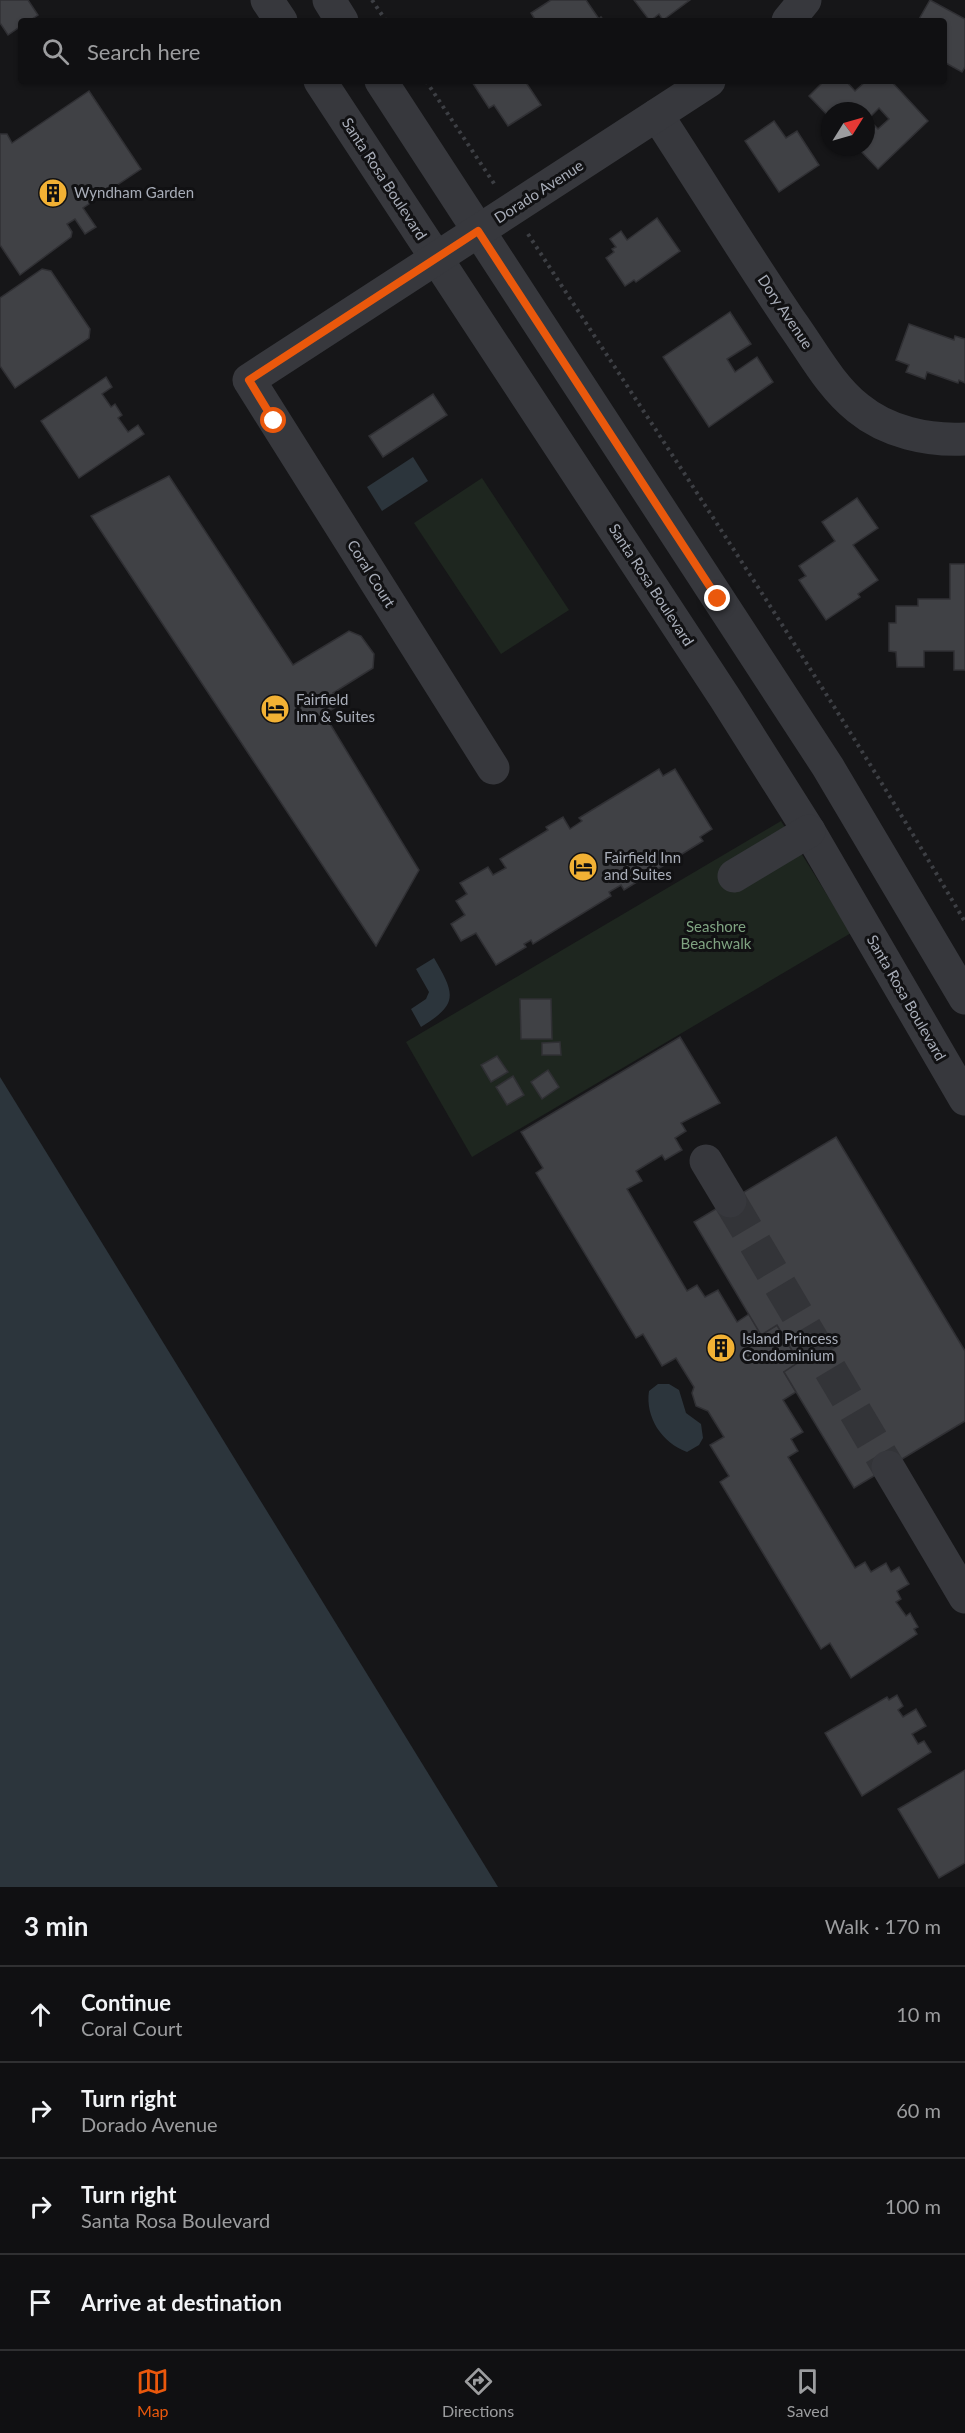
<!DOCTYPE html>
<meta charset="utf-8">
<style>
:root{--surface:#101012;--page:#1e1e20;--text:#f1f3f6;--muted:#9c9d9f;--line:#303032;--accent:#ea580c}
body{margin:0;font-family:Lato,sans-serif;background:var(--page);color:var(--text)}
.compass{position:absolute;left:821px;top:102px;width:54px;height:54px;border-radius:50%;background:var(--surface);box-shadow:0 2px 4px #0004;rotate:53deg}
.stop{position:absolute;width:18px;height:18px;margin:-14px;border:4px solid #ea580c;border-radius:50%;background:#fff}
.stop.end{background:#ea580c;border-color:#fff;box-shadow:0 2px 6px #0008}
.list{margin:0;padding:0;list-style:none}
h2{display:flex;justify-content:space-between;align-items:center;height:78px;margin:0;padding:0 24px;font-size:26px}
h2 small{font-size:20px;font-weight:400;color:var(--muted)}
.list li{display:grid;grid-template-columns:39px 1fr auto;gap:18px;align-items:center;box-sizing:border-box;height:96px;padding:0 24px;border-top:2px solid var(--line)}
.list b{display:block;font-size:22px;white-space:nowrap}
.list p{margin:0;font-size:20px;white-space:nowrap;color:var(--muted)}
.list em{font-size:20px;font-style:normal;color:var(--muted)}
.icon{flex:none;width:33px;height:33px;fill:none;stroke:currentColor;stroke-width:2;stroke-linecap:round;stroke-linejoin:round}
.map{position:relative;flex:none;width:965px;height:1887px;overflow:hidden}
.search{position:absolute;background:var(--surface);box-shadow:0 2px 4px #0004;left:18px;right:18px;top:18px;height:66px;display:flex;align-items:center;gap:15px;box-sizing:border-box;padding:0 21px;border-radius:6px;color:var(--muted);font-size:22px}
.sheet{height:462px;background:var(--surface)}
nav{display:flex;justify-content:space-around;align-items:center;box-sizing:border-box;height:84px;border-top:2px solid var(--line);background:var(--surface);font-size:16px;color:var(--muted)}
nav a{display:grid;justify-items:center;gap:3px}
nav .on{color:var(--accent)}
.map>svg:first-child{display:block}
</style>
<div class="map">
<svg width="965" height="1887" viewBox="0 0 965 1887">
<rect width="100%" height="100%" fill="#161618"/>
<!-- green -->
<g fill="#1e261f">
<polygon points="482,478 569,610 501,654 414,523"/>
<polygon points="781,821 851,933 472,1157 406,1042"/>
</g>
<!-- water -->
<g fill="#2c353c">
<polygon points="413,457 428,481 382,511 367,487"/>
<path d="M434,958C455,994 459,1004 421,1027L411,1009L426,999L429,992L416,969Z"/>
<polygon points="0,1077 498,1887 0,1887"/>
<path d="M658,1384H669L679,1390L686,1413L701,1424L703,1438L699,1445L687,1452C662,1443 645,1417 649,1391Z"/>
</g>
<!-- building -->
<g fill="#404145" stroke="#303034" stroke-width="1.5" fill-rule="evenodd">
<polygon points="0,0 28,0 38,15 29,21 21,21 21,26 8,35 0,23"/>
<polygon points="551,0 586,0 599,19 601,17 604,21 536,21 531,13"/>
<polygon points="634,0 690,0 663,20 659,14 650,21"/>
<polygon points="930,0 965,19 965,67 962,72 944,62 944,21 918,21"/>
<polygon points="525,81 541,105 508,126 494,105 489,108 472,82"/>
<path d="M824,81H846L855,91L866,81H891L928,121L878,169L857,147H866V111H830V118L809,96ZM879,108L889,119L878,129L868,119Z"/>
<polygon points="89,91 141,169 83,208 96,227 85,234 75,219 67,224 72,232 71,237 20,275 0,245 0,134 7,134 12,143"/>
<polygon points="774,121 786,138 797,131 819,165 779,192 745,141"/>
<polygon points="657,218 680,251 636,282 634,280 625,286 606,258 614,252 612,249 616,247 610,239 621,231 627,240"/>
<polygon points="42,269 51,271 90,329 89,338 15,388 0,366 0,298"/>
<polygon points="730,312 751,344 727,359 735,372 757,357 773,382 709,427 663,357"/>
<polygon points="909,324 954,340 955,336 965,339 965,383 959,380 958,383 927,372 925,379 906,372 909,365 896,360"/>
<polygon points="106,377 112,387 102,394 111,407 115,404 122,415 118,418 128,432 138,425 144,434 79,478 41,421"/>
<polygon points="433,394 447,415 383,457 369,436"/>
<polygon points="169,476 293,665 349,631 361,636 374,654 373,668 333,693 341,704 324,714 419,870 376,946 91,516"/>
<polygon points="857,498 878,528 853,545 878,580 858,594 860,597 826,620 799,580 806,576 799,566 835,541 822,522"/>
<polygon points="950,564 965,564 965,670 954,670 954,651 924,651 924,667 897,667 896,652 889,651 889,623 896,623 896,606 918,606 918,599 950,599"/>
<polygon points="659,769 663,776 675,769 712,829 700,837 703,841 624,890 621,885 609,892 611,896 533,944 531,940 524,944 526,947 496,965 476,933 461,941 451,924 465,915 456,901 467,894 460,883 488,867 493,875 506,868 500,859 548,830 546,827 563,817 570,829 582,821 579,818"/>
<polygon points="520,999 551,999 552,1039 521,1039"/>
<polygon points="680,1037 720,1103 681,1123 686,1131 675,1138 682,1150 665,1160 662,1155 636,1171 642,1181 627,1189 687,1291 697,1285 705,1297 718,1290 737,1322 749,1314 761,1335 777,1325 799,1362 784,1372 796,1392 783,1400 803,1432 791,1439 798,1451 788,1457 855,1568 865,1562 871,1572 886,1563 891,1572 899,1567 909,1584 897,1591 901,1599 896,1602 906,1616 910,1613 918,1627 914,1629 917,1634 851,1678 830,1643 821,1649 720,1482 729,1476 710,1445 724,1437 708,1411 696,1406 692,1393 694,1387 676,1358 662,1366 643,1334 636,1338 536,1173 543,1168 521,1132"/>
<polygon points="560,1042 561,1055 542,1055 542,1043"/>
<polygon points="497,1056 508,1072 491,1082 481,1065"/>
<polygon points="548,1070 559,1087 542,1099 531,1082"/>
<polygon points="513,1076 524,1095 507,1105 496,1087"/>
<polygon points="836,1137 965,1351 965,1421 854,1488 784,1372 799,1362 777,1325 761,1335 694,1222"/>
<polygon points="897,1695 903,1706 898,1710 903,1717 916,1709 926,1726 912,1734 918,1744 924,1741 931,1752 862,1796 825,1733 887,1697 889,1700"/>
<polygon points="965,1770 965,1863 939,1878 898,1809"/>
</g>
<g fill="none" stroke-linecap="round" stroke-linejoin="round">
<!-- minor-tunnel -->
<polyline stroke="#333438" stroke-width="33" stroke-dasharray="33 16" stroke-linecap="butt" points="730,1201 888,1467"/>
<!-- path -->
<g stroke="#3d3f44" stroke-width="4" stroke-dasharray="3 4.5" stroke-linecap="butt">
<polyline points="372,0 386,21"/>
<polyline points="426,81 495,185"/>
<path d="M528,234C676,462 828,688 965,922"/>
</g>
<!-- minor -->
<g stroke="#37383d" stroke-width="33">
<polyline points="267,0 281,21"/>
<polyline points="329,0 342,21"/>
<polyline points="788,21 805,0"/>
<polyline points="320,81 725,698 809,831 965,1099"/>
<polyline points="381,81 828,767 965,998"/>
<path d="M657,115C702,184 745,254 791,322C812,351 830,386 858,408C887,432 928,441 965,439"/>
<polyline points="493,768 249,380 709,81"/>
<polyline points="734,876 809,831"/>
<polyline points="706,1161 730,1201"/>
<polyline points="888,1467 965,1597"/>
</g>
</g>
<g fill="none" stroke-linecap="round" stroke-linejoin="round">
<!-- route -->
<polyline stroke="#ea580c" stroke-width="8" points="274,421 249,380 478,231 718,599"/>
</g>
<!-- icons -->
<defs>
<g id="building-disc" transform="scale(1.5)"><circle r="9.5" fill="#f2b134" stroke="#111113"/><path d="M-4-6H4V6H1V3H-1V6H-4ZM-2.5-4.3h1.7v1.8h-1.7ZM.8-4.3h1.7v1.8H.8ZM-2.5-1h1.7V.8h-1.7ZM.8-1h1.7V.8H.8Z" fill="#111"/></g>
<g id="hotel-disc" transform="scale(1.5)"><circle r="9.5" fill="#f2b134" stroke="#111113"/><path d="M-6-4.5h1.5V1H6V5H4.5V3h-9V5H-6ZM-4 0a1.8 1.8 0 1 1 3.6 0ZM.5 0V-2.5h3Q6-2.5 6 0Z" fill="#111"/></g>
</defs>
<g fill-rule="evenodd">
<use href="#building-disc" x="53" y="193"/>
<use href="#hotel-disc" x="275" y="709"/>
<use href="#hotel-disc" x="583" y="867"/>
<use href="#building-disc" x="721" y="1348"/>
</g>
<g text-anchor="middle" stroke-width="6" stroke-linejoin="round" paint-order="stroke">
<!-- street labels -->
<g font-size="15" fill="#a8adb8" stroke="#111113">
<text transform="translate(384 179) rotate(57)" y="5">Santa Rosa Boulevard</text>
<text transform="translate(539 192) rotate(-33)" y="5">Dorado Avenue</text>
<text transform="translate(785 312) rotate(56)" y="5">Dory Avenue</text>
<text transform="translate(371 574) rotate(58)" y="5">Coral Court</text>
<text transform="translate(651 585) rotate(57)" y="5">Santa Rosa Boulevard</text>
<text transform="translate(906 998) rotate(60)" y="5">Santa Rosa Boulevard</text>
</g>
<!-- poi labels -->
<g font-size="15" fill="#a8adb8" stroke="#111113" text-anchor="start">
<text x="74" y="198">Wyndham Garden</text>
<text x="296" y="705">Fairfield<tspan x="296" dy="17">Inn &amp; Suites</tspan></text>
<text x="604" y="863">Fairfield Inn<tspan x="604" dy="17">and Suites</tspan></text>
<text x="742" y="1344">Island Princess<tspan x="742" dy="17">Condominium</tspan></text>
</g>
<!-- park labels -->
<g font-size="15" fill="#7fa381" stroke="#111113">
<text x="716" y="932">Seashore<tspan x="716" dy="17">Beachwalk</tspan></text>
</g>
</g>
</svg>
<svg class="compass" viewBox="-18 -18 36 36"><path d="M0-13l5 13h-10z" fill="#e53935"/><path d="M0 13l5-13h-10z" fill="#9c9d9f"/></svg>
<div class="stop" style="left:274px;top:421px"></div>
<div class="stop end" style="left:718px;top:599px"></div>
<div class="search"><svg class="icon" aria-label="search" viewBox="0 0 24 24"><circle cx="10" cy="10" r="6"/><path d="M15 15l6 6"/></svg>Search here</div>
</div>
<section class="sheet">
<h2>3 min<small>Walk · 170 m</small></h2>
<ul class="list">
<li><svg class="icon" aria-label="ahead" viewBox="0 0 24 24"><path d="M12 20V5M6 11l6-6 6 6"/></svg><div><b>Continue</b><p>Coral Court</p></div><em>10 m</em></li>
<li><svg class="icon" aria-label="right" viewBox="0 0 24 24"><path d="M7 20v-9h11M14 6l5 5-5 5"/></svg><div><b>Turn right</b><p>Dorado Avenue</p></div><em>60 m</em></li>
<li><svg class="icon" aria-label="right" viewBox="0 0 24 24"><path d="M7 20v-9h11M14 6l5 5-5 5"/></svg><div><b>Turn right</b><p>Santa Rosa Boulevard</p></div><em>100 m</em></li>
<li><svg class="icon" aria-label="arrive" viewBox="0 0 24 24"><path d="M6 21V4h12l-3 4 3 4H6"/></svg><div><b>Arrive at destination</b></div></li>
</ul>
</section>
<nav>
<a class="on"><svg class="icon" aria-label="map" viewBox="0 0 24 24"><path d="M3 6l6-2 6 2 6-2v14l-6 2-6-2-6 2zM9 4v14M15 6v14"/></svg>Map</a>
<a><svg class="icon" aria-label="directions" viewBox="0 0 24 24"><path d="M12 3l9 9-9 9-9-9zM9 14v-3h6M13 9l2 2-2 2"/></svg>Directions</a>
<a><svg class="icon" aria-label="saved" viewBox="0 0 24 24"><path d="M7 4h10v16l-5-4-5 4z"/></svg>Saved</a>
</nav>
